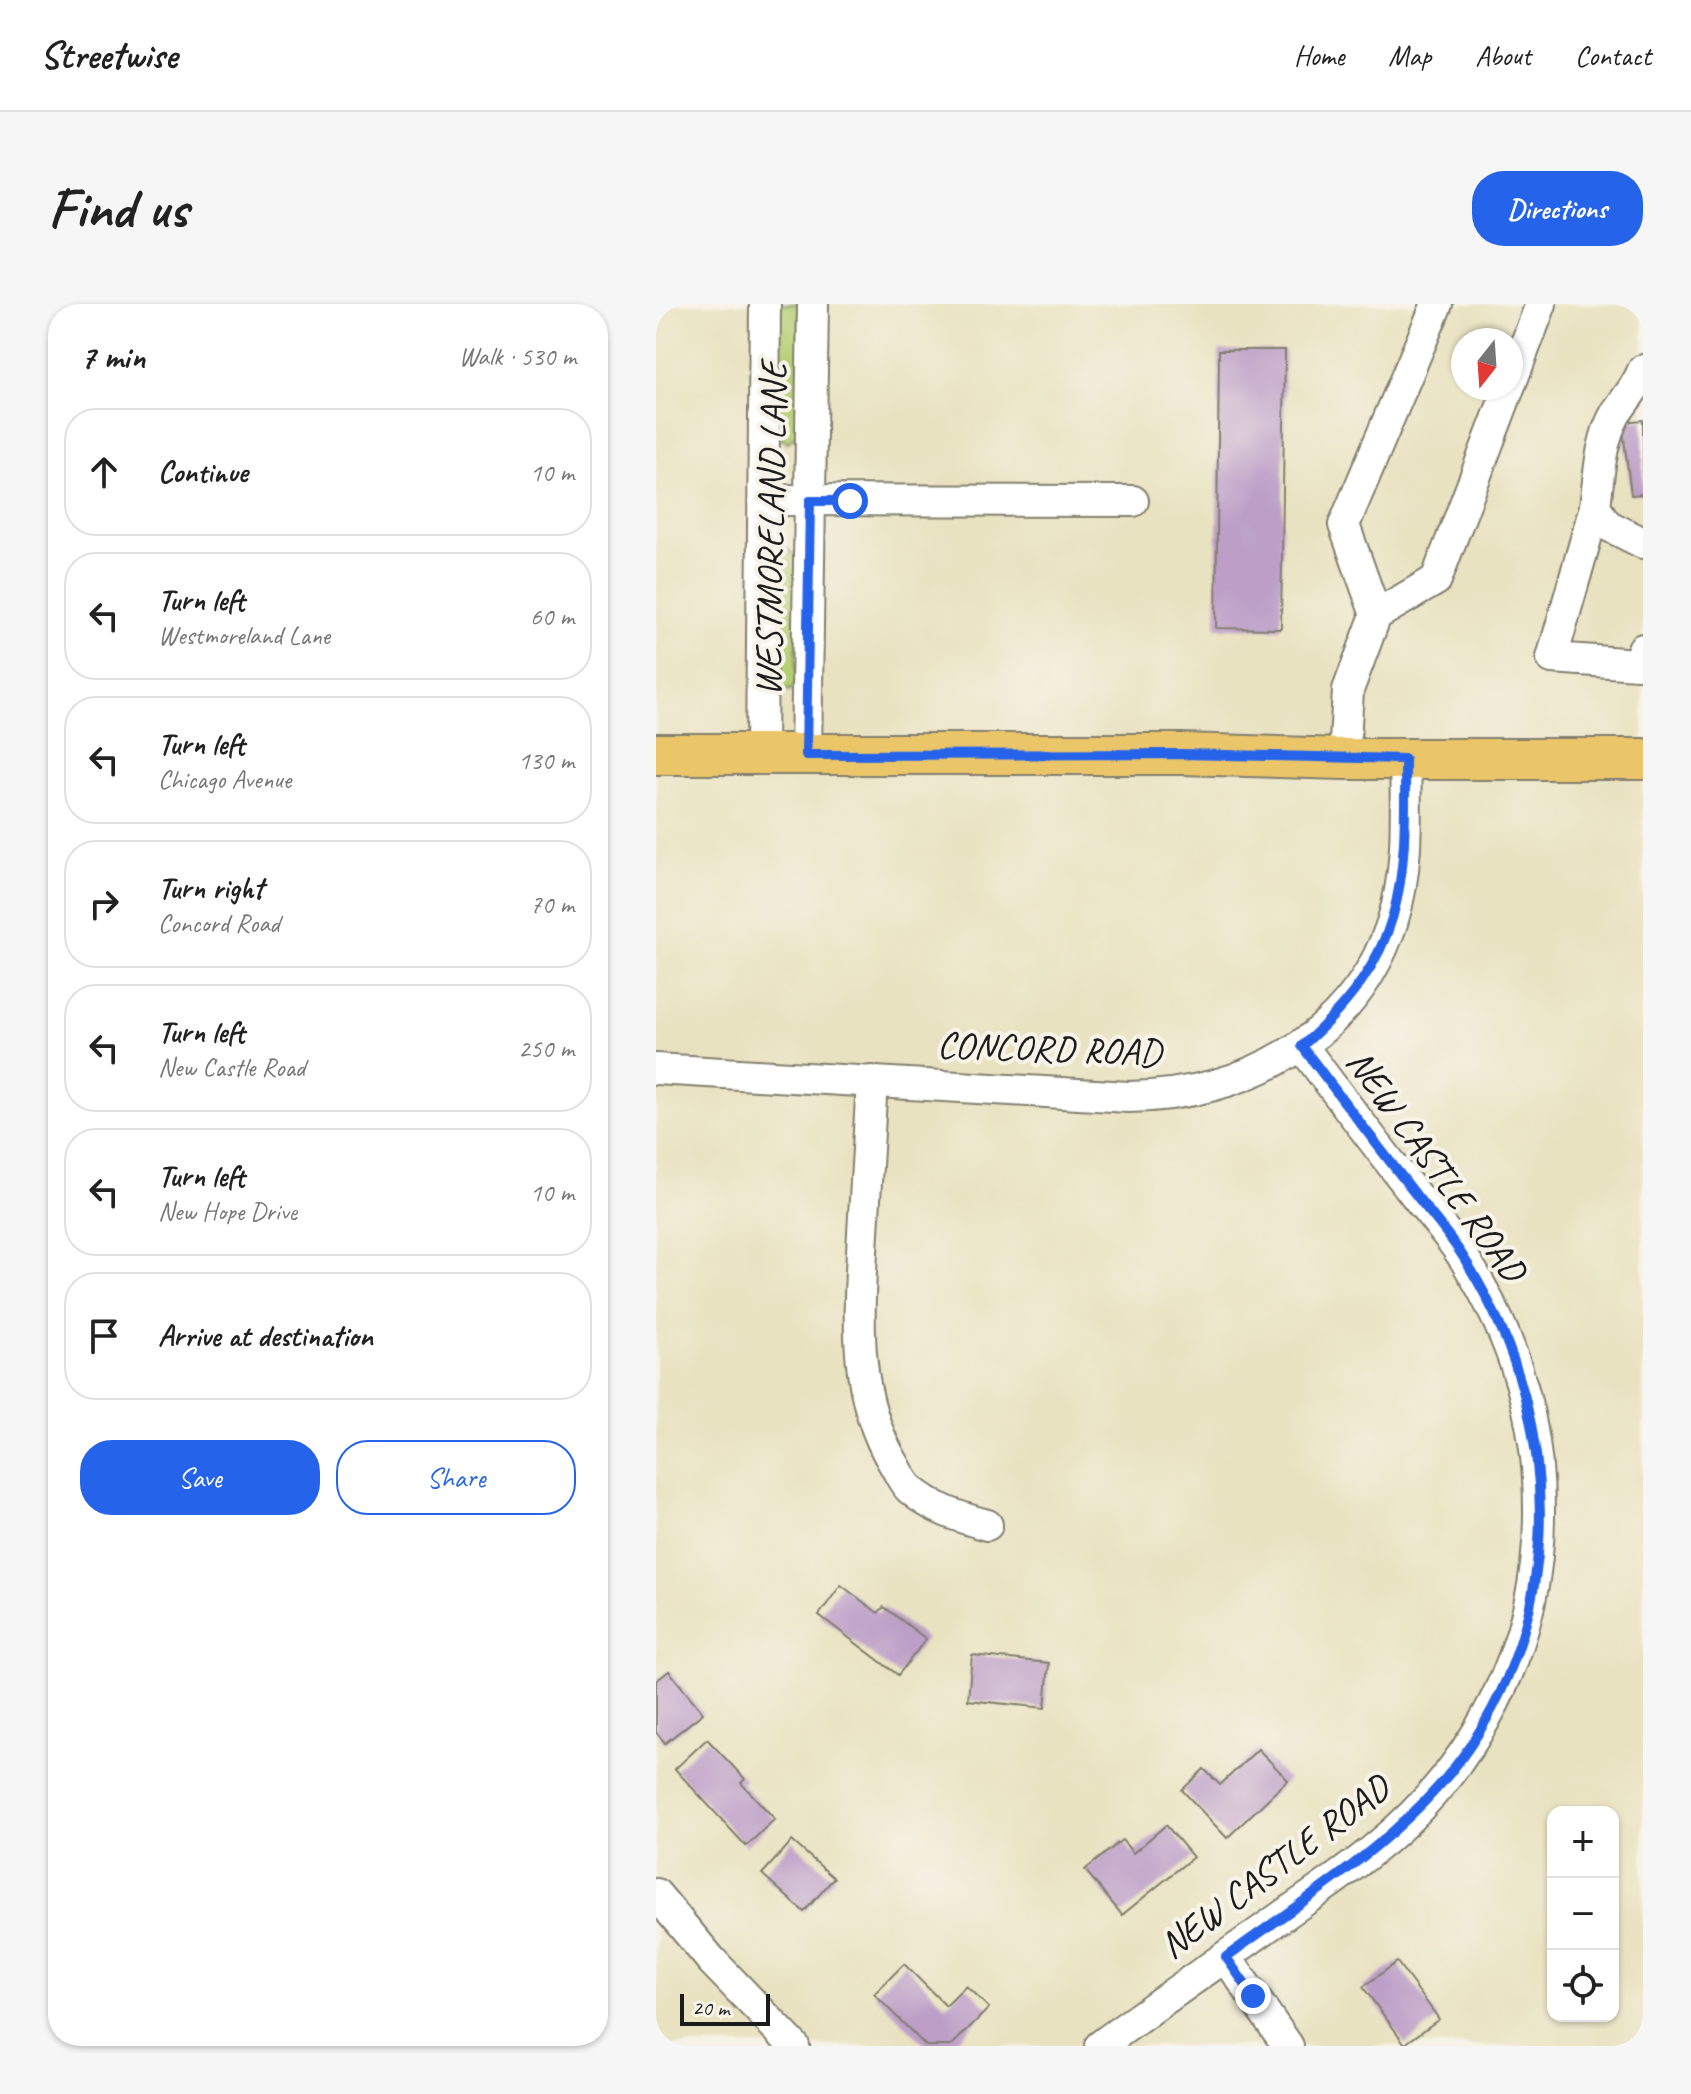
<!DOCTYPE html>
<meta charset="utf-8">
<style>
:root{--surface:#fff;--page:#f6f6f6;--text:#222;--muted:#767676;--line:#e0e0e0;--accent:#2563eb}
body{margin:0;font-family:Caveat,sans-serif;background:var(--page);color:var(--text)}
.controls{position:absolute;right:24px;bottom:24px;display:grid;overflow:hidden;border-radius:16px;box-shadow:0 2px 6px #0004}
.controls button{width:72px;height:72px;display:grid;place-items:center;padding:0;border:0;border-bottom:2px solid var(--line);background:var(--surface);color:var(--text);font:40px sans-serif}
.compass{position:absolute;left:795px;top:24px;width:72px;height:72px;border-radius:50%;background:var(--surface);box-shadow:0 2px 6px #0004;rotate:197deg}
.scale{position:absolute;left:24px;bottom:20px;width:90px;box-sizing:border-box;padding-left:8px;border:4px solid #1c1c1c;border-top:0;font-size:22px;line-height:28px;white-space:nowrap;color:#1c1c1c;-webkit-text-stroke:6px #f7f3e8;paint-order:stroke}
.stop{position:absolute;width:24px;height:24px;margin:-18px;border:6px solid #2563eb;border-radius:50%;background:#fff}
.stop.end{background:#2563eb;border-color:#fff;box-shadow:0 2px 8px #0008}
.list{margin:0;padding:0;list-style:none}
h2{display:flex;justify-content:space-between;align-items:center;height:104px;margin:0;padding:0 32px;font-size:34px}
h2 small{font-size:26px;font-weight:400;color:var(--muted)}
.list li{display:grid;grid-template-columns:52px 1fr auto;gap:24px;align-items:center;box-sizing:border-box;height:128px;margin:0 16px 16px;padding:0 16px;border:2px solid var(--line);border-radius:32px}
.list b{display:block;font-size:30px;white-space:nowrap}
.list p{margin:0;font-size:26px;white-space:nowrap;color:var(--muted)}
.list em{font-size:26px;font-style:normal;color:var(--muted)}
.actions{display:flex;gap:16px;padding:24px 32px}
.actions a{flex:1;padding:18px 0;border:2px solid var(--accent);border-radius:32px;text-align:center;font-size:28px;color:var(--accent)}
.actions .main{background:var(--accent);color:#fff}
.icon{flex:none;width:44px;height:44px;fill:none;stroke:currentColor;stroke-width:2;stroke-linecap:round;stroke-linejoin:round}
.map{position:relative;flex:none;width:987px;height:1742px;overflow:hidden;border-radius:32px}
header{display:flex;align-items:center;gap:48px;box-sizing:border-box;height:112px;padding:0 40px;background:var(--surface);border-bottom:2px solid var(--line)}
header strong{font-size:38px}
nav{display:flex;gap:44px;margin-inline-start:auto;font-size:28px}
.intro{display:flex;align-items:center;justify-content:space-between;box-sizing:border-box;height:192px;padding:0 48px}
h1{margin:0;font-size:56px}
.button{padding:20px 36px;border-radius:32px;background:var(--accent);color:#fff;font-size:28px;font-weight:700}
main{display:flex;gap:48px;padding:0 48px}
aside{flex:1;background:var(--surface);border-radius:32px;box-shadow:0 2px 6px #0004}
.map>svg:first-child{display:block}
</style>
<header>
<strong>Streetwise</strong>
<nav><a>Home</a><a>Map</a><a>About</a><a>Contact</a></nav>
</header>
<div class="intro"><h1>Find us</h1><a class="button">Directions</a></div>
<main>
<aside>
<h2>7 min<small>Walk · 530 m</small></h2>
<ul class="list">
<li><svg class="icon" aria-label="ahead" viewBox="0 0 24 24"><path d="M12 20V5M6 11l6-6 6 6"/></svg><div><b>Continue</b></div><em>10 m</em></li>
<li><svg class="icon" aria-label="left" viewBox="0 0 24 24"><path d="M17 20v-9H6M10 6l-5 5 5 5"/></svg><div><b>Turn left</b><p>Westmoreland Lane</p></div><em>60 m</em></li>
<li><svg class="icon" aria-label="left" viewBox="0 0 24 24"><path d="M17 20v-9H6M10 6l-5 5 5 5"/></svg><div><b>Turn left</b><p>Chicago Avenue</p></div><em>130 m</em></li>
<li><svg class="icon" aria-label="right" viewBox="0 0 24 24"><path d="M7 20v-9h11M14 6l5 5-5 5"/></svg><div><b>Turn right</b><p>Concord Road</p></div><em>70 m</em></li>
<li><svg class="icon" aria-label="left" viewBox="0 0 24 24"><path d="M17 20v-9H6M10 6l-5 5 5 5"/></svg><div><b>Turn left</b><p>New Castle Road</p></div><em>250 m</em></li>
<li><svg class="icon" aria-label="left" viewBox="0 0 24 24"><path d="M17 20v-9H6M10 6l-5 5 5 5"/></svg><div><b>Turn left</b><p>New Hope Drive</p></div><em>10 m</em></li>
<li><svg class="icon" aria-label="arrive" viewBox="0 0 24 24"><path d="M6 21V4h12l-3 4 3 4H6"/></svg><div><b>Arrive at destination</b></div></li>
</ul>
<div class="actions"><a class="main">Save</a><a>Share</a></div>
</aside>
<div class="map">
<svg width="987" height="1742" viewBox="0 0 987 1742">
<rect width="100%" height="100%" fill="#f7f3e8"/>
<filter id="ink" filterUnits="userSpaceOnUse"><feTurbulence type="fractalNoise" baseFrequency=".0125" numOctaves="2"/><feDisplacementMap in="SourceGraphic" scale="16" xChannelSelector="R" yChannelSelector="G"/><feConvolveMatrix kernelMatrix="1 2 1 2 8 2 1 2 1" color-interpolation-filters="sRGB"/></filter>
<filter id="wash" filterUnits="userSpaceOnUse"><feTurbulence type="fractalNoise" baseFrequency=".006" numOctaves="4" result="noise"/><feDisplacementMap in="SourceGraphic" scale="32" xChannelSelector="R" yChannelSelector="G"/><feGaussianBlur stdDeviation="1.8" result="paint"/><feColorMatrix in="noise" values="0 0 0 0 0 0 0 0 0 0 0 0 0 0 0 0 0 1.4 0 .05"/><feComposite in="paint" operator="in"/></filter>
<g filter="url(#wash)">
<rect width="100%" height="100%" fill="#e9e2c0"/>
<!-- green -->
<g fill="#b5cf74" stroke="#687648" stroke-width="2">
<polygon points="121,0 144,0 142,130 132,138 121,133"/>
<polygon points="129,244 142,252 140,379 135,386 127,387 117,377 118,254"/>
</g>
<g id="blocks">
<!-- building -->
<g fill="#bc9ec7">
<polygon points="563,46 629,46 625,325 560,324"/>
<polygon points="987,116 987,190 975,191 966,118"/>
<polygon points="185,1281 222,1309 228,1303 270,1335 242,1371 163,1311"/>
<polygon points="316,1351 393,1359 389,1404 312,1396"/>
<polygon points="13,1367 47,1409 9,1439 0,1428 0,1377"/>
<polygon points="51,1435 89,1475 85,1479 119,1515 90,1542 19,1465"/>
<polygon points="602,1445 632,1476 571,1534 526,1486 548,1465 564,1481"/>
<polygon points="510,1521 537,1553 466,1611 429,1566 466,1536 477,1549"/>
<polygon points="136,1537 178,1574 148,1608 106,1570"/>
<polygon points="741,1658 783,1715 749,1740 707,1683"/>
<polygon points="248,1660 290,1702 310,1682 333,1704 295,1742 270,1742 218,1690"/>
</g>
</g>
</g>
<g filter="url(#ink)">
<use href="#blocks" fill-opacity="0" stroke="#827f6e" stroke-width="2"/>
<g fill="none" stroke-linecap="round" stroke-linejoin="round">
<!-- minor casing -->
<g stroke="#827f6e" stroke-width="34">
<g id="minor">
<path d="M987,66C981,83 970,94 960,109C944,136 943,172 939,203L951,221L987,239"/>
<polyline points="855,79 885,0"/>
<polyline points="108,196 477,197"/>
<polyline points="939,203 896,354 982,360 987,345"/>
<polyline points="720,311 688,221 781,0"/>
<polyline points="105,451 109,0"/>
<polyline points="150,451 157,0"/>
<polyline points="688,455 692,386 720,311 780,276 853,84"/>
<path d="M0,765L473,793C588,791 698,735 736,619C753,567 750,509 749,455"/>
<path d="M216,777C213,827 210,878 207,929C203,1008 195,1089 238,1160C243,1168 247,1179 254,1185C277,1205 302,1213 331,1221"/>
<polyline points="0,1590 56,1657 138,1742"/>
<polyline points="570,1653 632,1742"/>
<path d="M444,1742C504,1698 565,1656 625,1613C656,1591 688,1570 717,1546C820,1464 883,1343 883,1211C884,1121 859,1036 811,959C796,934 775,911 757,888C720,840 682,791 646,742"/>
</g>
</g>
<!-- major casing -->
<g stroke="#827f6e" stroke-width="44">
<polyline id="major" points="0,450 526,450 688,455 987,455"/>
</g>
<!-- minor -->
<use href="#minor" stroke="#fff" stroke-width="30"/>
<!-- major -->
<use href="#major" stroke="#ebc669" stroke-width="40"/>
</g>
</g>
<g fill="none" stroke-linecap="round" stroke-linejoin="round" filter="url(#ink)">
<!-- route -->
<path stroke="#2563eb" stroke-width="10" d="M194,197H154L150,451L526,450L749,455C750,584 749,651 646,742C683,792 722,842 760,891C777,913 797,935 811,959C916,1128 912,1349 770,1496C711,1557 638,1603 570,1653L597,1692"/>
</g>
<g text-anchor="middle" stroke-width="8" stroke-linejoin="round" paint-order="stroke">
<!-- street labels -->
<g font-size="38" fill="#1c1c1c" stroke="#f7f3e8">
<text transform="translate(114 225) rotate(-89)" y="13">WESTMORELAND LANE</text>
<text transform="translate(393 744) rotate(2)" y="13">CONCORD ROAD</text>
<text transform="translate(781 861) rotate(54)" y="13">NEW CASTLE ROAD</text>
<text transform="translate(618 1562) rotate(-37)" y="13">NEW CASTLE ROAD</text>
</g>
</g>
</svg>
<div class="controls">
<button>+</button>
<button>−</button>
<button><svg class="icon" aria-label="locate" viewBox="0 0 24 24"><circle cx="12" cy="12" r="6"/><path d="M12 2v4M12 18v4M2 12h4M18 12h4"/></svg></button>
</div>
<svg class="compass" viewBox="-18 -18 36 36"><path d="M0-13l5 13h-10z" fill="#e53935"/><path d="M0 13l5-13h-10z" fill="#767676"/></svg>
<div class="scale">20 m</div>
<div class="stop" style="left:194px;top:197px"></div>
<div class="stop end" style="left:597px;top:1692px"></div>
</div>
</main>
